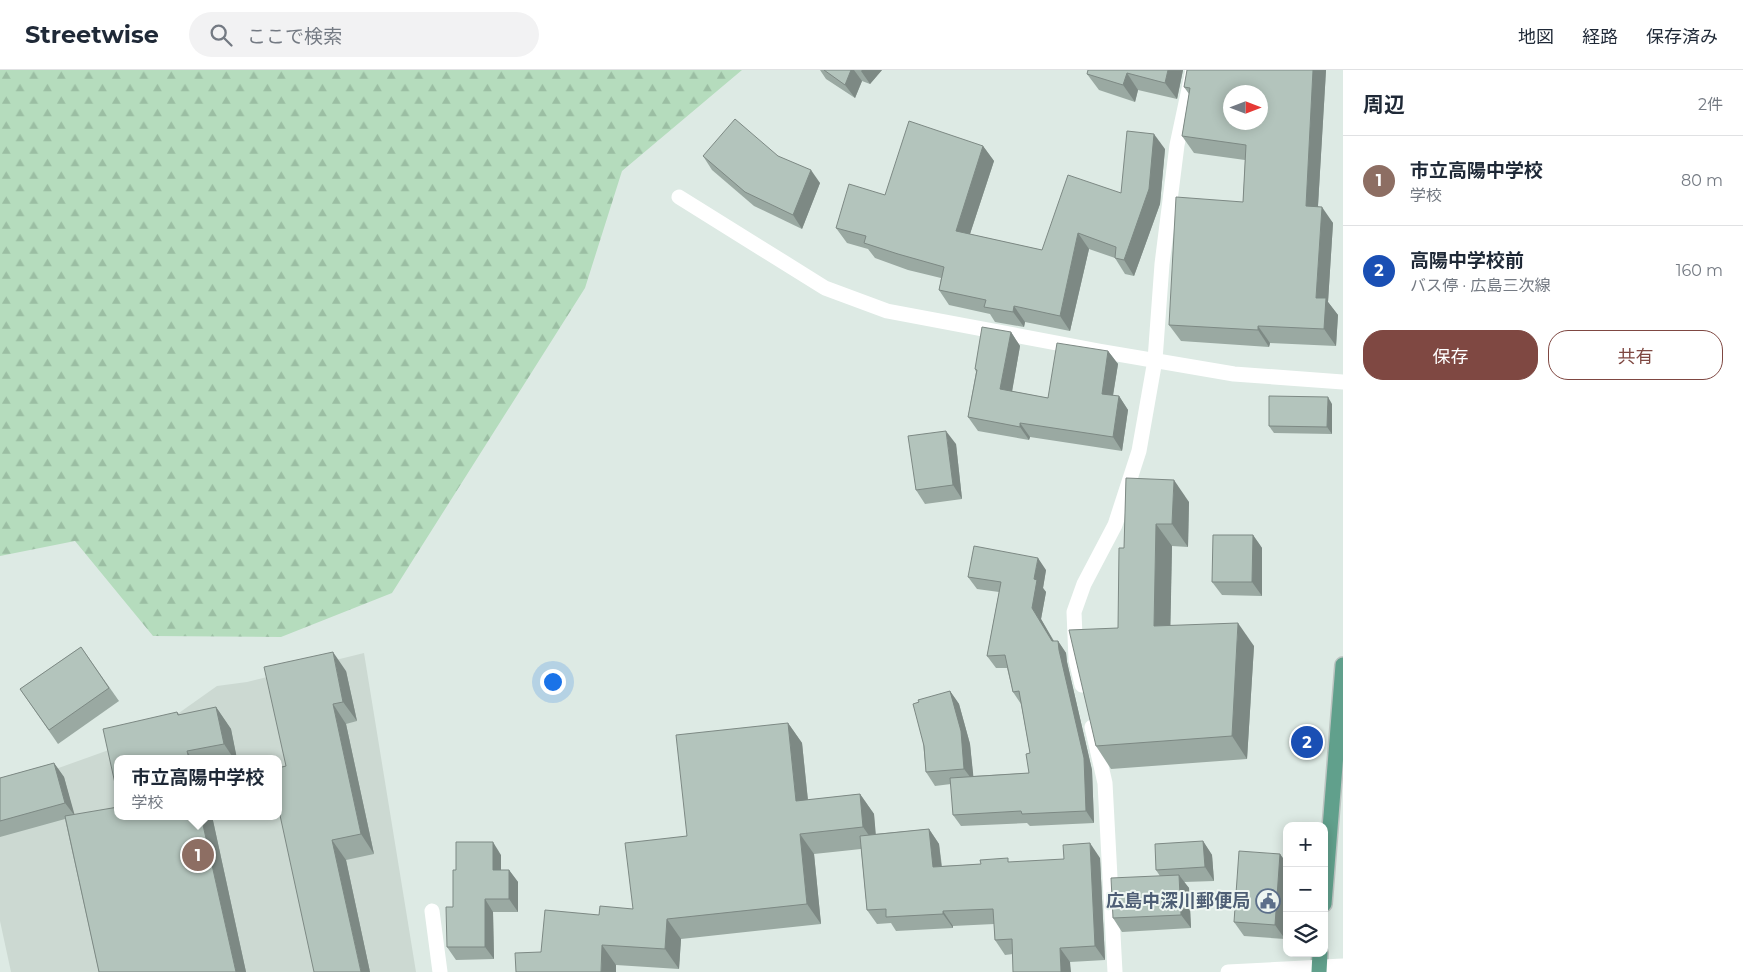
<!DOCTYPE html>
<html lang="ja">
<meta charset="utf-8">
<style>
:root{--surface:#fff;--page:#f2f2f3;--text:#1f2937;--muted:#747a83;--line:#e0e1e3;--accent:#7f4842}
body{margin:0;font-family:Montserrat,"Noto Sans JP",sans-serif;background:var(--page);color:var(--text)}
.controls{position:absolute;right:15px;bottom:15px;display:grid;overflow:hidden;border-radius:10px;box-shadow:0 2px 12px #0003}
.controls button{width:45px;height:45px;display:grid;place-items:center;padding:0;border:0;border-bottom:1px solid var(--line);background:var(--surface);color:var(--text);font:25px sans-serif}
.compass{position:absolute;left:1223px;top:15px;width:45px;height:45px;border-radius:50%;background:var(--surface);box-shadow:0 2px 12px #0003;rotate:90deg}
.you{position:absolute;left:552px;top:611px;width:18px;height:18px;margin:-12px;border:4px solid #fff;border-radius:50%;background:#1a73e8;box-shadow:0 0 0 8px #1a73e833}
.badge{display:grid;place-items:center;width:32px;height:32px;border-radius:50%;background:var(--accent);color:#fff;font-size:16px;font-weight:700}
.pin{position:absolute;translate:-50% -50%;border:2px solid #fff;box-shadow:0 1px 5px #0006}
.popup{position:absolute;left:114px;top:685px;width:168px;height:65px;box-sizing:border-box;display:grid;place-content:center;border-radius:10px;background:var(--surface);filter:drop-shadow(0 1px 4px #0005);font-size:16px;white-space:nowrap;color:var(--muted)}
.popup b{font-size:19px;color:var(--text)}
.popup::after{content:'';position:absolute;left:50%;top:100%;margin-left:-10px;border:10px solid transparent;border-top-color:var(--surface)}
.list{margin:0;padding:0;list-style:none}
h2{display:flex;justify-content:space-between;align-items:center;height:65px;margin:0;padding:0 20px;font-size:21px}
h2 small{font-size:16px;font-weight:400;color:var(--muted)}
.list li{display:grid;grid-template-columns:32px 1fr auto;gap:15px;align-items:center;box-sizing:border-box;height:90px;padding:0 20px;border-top:1px solid var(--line)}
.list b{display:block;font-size:19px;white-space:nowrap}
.list p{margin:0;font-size:16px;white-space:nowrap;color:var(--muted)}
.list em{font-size:16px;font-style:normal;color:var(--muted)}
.actions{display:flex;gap:10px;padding:15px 20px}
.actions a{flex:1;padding:11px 0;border:1px solid var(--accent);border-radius:20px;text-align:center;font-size:18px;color:var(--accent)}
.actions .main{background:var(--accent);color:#fff}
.icon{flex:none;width:28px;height:28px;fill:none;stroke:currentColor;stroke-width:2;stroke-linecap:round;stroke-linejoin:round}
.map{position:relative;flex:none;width:1343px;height:902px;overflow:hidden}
header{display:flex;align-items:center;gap:30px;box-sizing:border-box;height:70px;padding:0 25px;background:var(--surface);border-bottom:1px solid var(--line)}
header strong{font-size:24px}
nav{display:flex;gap:28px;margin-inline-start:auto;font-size:18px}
.search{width:350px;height:45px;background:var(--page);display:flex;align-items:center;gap:12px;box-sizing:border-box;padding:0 18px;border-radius:28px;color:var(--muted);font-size:19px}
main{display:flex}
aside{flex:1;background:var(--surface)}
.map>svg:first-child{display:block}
</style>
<header>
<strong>Streetwise</strong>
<div class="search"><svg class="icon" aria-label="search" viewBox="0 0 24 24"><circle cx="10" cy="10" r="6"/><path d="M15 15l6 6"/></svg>ここで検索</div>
<nav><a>地図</a><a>経路</a><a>保存済み</a></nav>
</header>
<main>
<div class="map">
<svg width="1343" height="902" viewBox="0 0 1343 902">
<defs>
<pattern id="forest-firs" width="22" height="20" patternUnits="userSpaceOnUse" patternTransform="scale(1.25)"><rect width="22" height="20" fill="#b5dcbd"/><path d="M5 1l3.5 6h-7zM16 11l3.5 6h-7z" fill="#9bbea3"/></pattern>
</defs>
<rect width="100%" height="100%" fill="#ddeae4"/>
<!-- built -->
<path fill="#ccd9d2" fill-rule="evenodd" d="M364,583L416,902H11L0,851V719L145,667L217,616L247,612ZM118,689H278V746H118Z"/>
<!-- forest -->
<polygon fill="url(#forest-firs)" points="0,0 742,0 622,101 585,218 392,523 281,567 153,566 75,471 0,486"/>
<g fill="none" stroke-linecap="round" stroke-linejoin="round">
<!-- primary casing -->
<g stroke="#bcc4c1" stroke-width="18">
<g id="primary">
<polyline points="1324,834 1343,595"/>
<polyline points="1319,902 1320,883"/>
</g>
</g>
<!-- minor -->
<g stroke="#fff" stroke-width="15">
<polyline points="679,127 825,218 887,241 1099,281 1234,304 1343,312"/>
<polyline points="1082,615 1076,590 1074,542 1084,514 1115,455 1139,381 1155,290 1162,194 1177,75 1193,0"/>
<polyline points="1092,657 1105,713 1115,902"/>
<polyline points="432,841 440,902"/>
<polyline points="1228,902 1343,896"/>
</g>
<!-- primary -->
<use href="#primary" stroke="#61a08c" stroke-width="15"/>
</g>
<!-- wall -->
<g fill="#9aa9a2">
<polygon points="820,0 882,0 870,14 862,11 855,28 826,9"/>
<polygon points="1183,0 1177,29 1138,20 1135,32 1099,20 1087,4"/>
<polygon points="1187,0 1326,0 1318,136 1333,153 1328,232 1338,245 1336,276 1270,273 1269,277 1181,271 1169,255 1243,132 1245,90 1194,83 1182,66 1189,24 1184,17"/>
<polygon points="983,76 994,91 970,164 1042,180 1121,123 1165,79 1160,134 1134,206 1125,204 1115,188 1089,179 1070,261 1025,252 1024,257 995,252 990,244 949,235 939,220 941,208 908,200 875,188 868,179 847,173 836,158 885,125"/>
<polygon points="703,86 778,86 820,113 802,159 754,136 712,100"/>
<polygon points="1011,262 1020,276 1012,321 1048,328 1108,281 1118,294 1113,326 1119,326 1128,340 1122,381 1030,367 1029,370 978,361 968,347 976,302 975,299"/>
<polygon points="1332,334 1332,364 1274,363 1269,356"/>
<polygon points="956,374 962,429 925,434 916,420"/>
<polygon points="1126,408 1189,432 1188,477 1172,476 1170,556 1254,576 1247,689 1111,699 1096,676 1118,558 1124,478"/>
<polygon points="1253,465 1262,478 1262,526 1222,525 1212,512"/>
<polygon points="1046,500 1043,518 1046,522 1041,549 1054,571 1058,571 1066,583 1067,592 1092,700 1094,753 1030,756 1027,753 961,756 953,745 951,714 935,716 926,702 919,632 950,621 959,634 970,674 973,706 1029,703 1030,683 1021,634 1013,622 1007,598 996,598 987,586 999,522 977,519 968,507"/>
<polygon points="81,577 119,631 58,674 20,619"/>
<polygon points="346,601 357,651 346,654 374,784 346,790 370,902 286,696"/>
<polygon points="216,637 231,659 237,689 118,689 177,642 180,645"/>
<polygon points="788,653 802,673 808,730 860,724 874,744 875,764 929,759 939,774 942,796 1100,788 1105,890 1070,892 1013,884 1005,885 995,870 994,854 953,856 953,858 896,861 891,853 877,854 867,840 861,779 814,784 821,854 681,869 679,899 616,895 541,882 599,845 633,839 687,766"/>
<polygon points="54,693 64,707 74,745 118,746 212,746 246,902 99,902 65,749 0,767 0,708"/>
<polygon points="1203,771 1212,785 1214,811 1184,812 1189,818 1191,858 1122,862 1113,848 1160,806 1156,800"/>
<polygon points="1280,784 1287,794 1287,836 1285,869 1244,866 1234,852"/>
<polygon points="501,785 501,800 509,800 518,812 518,842 493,842 494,889 456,890 447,877 453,837"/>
</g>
<!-- shaded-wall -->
<g fill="#7d8984">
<polygon points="851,0 854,0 862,11 855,28 845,15"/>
<polygon points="862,0 882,0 870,14 861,1"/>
<polygon points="1168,0 1183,0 1177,29 1165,13"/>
<polygon points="1313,0 1326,0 1317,152 1306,136"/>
<polygon points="1127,3 1138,20 1135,32 1123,15"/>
<polygon points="1154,64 1165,79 1160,134 1134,206 1124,190"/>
<polygon points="983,76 994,91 966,176 956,161"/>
<polygon points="811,100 820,113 802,159 793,145"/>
<polygon points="1322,137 1333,153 1328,232 1338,245 1336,276 1324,259 1316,228"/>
<polygon points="1078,163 1089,179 1070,261 1060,246"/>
<polygon points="1014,236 1025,252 1024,257 1013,242"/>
<polygon points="1258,256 1270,273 1269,277 1258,260"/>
<polygon points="1011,262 1020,276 1010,333 1000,319"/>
<polygon points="1108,281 1118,294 1111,337 1102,324"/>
<polygon points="1119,326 1128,340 1122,381 1113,367"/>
<polygon points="1328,327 1332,334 1332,364 1327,357"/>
<polygon points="1020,353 1030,367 1029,370 1020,357"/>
<polygon points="946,361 956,374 962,429 953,415"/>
<polygon points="1174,410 1189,432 1188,477 1172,454"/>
<polygon points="1156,454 1172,476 1170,579 1154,556"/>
<polygon points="1253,465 1262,478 1262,526 1252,512"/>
<polygon points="1038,488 1046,500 1043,518 1046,522 1041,549 1058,579 1058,571 1066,583 1067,592 1092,700 1094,753 1086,741 1052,571 1032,538 1034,509"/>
<polygon points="1238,553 1254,576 1247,689 1232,666"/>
<polygon points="333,582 346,601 357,651 343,632"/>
<polygon points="950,621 959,634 970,674 974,712 964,699"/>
<polygon points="333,634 346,654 374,784 361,764"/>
<polygon points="216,637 231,659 237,689 234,689 224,674"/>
<polygon points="788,653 802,673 810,751 796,731"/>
<polygon points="187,681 192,689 189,689"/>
<polygon points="54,693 64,707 75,746 65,733"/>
<polygon points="860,724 874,744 877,777 863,757"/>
<polygon points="201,746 212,746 246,902 236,902"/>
<polygon points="929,759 939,774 943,811 933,797"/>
<polygon points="800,764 814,784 821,854 807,834"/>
<polygon points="332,770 346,790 370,902 361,902"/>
<polygon points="1203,771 1212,785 1214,811 1205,797"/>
<polygon points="493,772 501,785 501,812 493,800"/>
<polygon points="1090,773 1100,788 1105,890 1095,876"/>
<polygon points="1280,784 1287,794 1287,836 1285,869 1275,855"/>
<polygon points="509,800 518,812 518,842 509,829"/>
<polygon points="1179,805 1189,818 1191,858 1181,845"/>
<polygon points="485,829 493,842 494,889 485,877"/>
<polygon points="943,841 953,856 953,858 943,844"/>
<polygon points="667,849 681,869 679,899 665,879"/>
<polygon points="602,875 616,895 616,902 601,902"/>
<polygon points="1060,878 1070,892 1071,902 1061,902"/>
</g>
<!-- building -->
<g fill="#b3c4bc" stroke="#7d8984" fill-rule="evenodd">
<polygon points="824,0 851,0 845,15"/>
<polygon points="1088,0 1168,0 1165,13 1127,3 1123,15 1087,4"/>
<path d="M1187,0H1313L1306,136L1322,137L1316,228H1326L1324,259L1258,256V260L1169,255L1176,127L1243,132L1246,75L1182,66L1190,18L1184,17ZM1230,22H1260V52H1230Z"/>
<polygon points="735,49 778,86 811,100 793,145 745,122 703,86"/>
<polygon points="909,51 983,76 956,161 1042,180 1068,105 1121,123 1127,61 1154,64 1149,119 1124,190 1115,188 1116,177 1078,163 1060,246 1014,236 1013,242 984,237 986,230 939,220 944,197 898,184 864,173 866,166 836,158 849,114 885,125"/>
<polygon points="982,257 1011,262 1000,319 1048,328 1057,273 1108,281 1102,324 1119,326 1113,367 1020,353 1020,357 968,347 977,300 975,299"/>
<polygon points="1269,326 1328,327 1327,357 1269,356"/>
<polygon points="946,361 953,415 916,420 908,366"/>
<polygon points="1126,408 1174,410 1172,454 1156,454 1154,556 1238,553 1232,666 1096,676 1069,560 1118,558 1119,478 1124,478"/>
<polygon points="1213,465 1253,465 1252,512 1212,512"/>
<polygon points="974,476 1038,488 1034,509 1037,510 1032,538 1052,571 1058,571 1059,580 1084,688 1086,741 1022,744 1021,741 953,745 950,708 1029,703 1026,684 1030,683 1019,621 1013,622 1005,585 987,586 1001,512 968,507"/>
<polygon points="81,577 109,618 49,660 20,619"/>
<polygon points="333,582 343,632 333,634 361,764 332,770 361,902 314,902 278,736 278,698 286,696 264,597"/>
<polygon points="950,621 961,661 964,699 926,702 924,676 913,634 919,632 918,630"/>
<polygon points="216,637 224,674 187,681 189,689 118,689 118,727 103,659 177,642 178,645"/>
<polygon points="788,653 796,731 860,724 863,757 800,764 807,834 667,849 665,879 602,875 601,902 516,902 515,883 541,882 545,840 599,845 600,836 633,839 625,773 687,766 676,665"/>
<polygon points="54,693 65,733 0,751 0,708"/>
<polygon points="118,737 118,746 201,746 236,902 99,902 65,746"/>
<polygon points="929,759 933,797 981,794 980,790 1008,788 1008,792 1064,789 1063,775 1090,773 1095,876 1060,878 1061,902 1013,902 1012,869 995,870 993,839 943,841 943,844 886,847 886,839 867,840 860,766"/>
<polygon points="1203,771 1205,797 1156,800 1155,774"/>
<polygon points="456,772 493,772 493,800 509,800 509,829 485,829 485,877 447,877 446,837 453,837 453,800 456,800"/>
<polygon points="1239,781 1280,784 1275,855 1234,852"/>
<polygon points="1179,805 1181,845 1113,848 1111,808"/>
</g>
<!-- icons -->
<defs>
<g id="civic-ring" transform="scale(1.25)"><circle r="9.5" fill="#eef6f2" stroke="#5c6f8a" stroke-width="1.5"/><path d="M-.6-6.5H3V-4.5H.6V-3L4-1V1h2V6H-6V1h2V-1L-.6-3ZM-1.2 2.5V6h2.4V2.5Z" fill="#5c6f8a"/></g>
</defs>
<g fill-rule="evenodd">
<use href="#civic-ring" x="1268" y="831"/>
</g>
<g text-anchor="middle" stroke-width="4" stroke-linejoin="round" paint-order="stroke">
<!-- service labels -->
<g font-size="18" font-weight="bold" fill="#4e5e75" stroke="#eef6f2" text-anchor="end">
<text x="1250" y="837">広島中深川郵便局</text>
</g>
</g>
</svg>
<div class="controls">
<button>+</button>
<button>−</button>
<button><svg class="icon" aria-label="layers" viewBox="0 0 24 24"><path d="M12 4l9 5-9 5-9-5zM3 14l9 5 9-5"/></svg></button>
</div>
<svg class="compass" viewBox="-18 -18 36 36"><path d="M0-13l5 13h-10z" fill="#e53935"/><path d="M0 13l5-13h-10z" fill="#747a83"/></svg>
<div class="you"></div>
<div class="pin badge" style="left:198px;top:785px;background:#8d6e63">1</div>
<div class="popup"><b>市立高陽中学校</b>学校</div>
<div class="pin badge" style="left:1307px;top:672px;background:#1a4fb4">2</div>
</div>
<aside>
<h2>周辺<small>2件</small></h2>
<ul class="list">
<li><span class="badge" style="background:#8d6e63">1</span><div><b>市立高陽中学校</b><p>学校</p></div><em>80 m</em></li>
<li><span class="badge" style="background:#1a4fb4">2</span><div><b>高陽中学校前</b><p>バス停 · 広島三次線</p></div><em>160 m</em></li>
</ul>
<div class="actions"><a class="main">保存</a><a>共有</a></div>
</aside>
</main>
